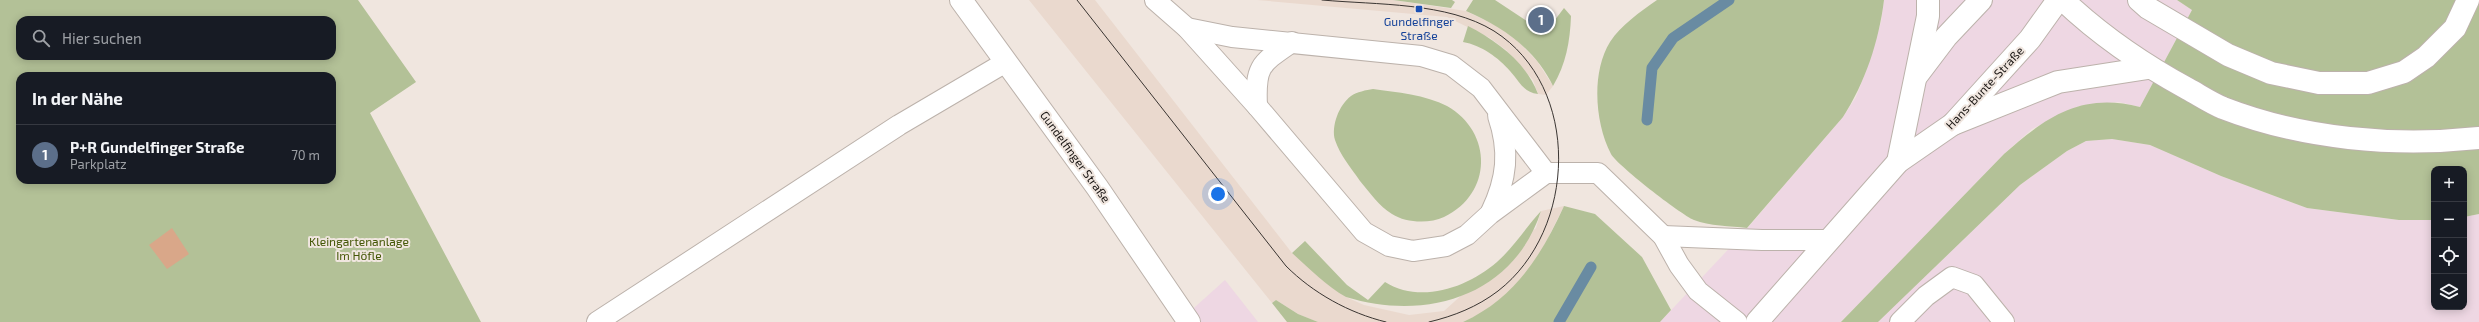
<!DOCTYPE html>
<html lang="de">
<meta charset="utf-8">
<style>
:root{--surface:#171b24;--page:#20242c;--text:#f1f3f6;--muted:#9ea1a6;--line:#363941;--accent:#ea580c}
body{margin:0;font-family:"Exo 2",sans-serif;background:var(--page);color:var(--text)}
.controls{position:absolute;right:12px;bottom:12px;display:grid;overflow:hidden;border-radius:8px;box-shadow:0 2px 10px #0003}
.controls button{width:36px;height:36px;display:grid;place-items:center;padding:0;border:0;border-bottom:1px solid var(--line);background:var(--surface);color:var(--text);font:20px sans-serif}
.you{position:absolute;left:1218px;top:194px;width:14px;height:14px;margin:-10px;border:3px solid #fff;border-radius:50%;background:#1a73e8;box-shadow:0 0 0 6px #1a73e833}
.badge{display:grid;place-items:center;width:26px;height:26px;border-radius:50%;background:var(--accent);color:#fff;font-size:13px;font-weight:700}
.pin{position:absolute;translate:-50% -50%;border:2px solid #fff;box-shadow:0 1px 4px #0006}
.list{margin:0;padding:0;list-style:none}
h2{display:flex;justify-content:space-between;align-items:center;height:52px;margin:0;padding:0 16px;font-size:17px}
h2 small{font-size:13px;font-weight:400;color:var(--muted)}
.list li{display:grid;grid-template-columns:26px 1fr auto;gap:12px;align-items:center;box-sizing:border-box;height:60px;padding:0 16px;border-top:1px solid var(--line)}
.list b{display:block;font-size:15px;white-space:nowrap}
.list p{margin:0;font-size:13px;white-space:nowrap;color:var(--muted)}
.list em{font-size:13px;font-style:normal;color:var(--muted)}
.icon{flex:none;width:22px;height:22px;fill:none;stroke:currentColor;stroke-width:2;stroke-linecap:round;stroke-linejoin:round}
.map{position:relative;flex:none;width:2479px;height:322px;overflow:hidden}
.search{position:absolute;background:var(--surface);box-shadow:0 2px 10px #0003;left:16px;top:16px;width:320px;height:44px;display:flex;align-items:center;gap:10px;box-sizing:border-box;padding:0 14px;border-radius:12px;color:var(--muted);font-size:15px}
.panel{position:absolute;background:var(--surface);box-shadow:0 2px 10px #0003;left:16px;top:72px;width:320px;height:112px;border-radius:12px}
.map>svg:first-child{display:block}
</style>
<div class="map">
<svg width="2479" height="322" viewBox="0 0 2479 322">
<rect width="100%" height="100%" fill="#f0e6df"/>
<!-- commercial -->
<g fill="#eed7e3">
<polygon points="1884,0 2177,0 2192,10 2140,107 2119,102 2079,106 2032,129 2004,154 1841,322 1660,322 1738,239 1843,117 1856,97 1866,71 1881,22"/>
<polygon points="2112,139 2150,145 2221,176 2307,208 2399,220 2434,220 2434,307 2464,307 2464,217 2479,214 2479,322 1878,322 2020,185 2067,151 2086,141"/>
<polygon points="1225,280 1258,322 1178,322 1185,316"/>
</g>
<!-- built -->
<g fill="#ead9ce">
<polygon points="1029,0 1095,0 1292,253 1346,297 1364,305 1409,315 1444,311 1536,228 1541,211 1564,206 1538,258 1521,281 1502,299 1480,314 1463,322 1318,322 1298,314 1276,300 1272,303"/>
<polygon points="1257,0 1393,0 1466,11 1499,27 1513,36 1537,61 1553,86 1546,95 1538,94 1533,80 1506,50 1490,38 1447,17"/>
</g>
<!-- green -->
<g fill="#b3c197" fill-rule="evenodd">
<path d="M0,0H358L416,82L370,113L481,322H0ZM20,20H332V56H20ZM20,76H332V180H20Z"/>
<polygon points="1393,0 1452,0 1455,2 1451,8"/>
<path d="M1473,0H1495L1545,33L1564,8L1571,16C1570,42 1566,64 1553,86C1535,49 1503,27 1466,11Z"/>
<path d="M1657,0H1884C1879,41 1865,83 1843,117L1747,228C1731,226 1709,226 1694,220C1680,214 1617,165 1611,154C1595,123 1591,73 1610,42C1621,25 1640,12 1657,0Z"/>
<path d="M2177,0H2479V214L2464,217V169H2434V220H2399L2307,208L2221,176L2150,145L2112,139L2086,141L2067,151L2020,185L1878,322H1841L2004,154C2046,117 2081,92 2140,107L2192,10Z"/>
<path d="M1468,26C1497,41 1526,62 1538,94C1523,92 1520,82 1510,71C1499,58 1481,45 1463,42Z"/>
<path d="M1373,89C1396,92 1426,95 1447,106C1493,132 1493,194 1444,217C1429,224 1406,223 1392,214C1379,206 1370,193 1360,181C1351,168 1340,155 1335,140C1331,126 1339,105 1351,96C1357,92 1366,90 1373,89Z"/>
<path d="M1564,206L1595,214L1642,257L1671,310L1660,322H1463C1515,298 1541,256 1564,206Z"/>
<path d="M1541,211C1514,295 1428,322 1346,297C1326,286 1309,268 1292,253L1305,241L1347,285L1368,300L1385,282C1420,304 1467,288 1497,262C1514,247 1526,227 1541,211Z"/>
<polygon points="1276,300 1298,314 1318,322 1287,322 1272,303"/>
</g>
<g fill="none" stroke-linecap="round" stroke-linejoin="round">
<!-- stream -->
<g stroke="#698ba2" stroke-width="11">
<polyline points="1647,120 1652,68 1673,38 1729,0"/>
<polyline points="1559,322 1591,267"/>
</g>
</g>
<!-- building -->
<polygon fill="#d9a789" points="172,228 189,254 167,269 149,245"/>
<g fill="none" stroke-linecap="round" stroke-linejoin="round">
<!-- service casing -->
<g stroke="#bcb2ab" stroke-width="22">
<g id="service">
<polyline points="1155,0 1187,28 1257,106 1364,232 1389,246 1413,251 1446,246 1467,235 1490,214 1546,173 1598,173 1663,236 1679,265 1698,291 1737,322"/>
<polyline points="1187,28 1232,37 1421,56 1451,65 1481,88 1546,173"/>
<path d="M1257,106C1255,66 1260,64 1292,42"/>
<path d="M1491,212C1507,179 1510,151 1498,116"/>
<polyline points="1663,236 1762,240 1828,240"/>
<polyline points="597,322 899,125 1006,62"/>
<polyline points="1900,322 1926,296 1952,277 1974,285 2004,322"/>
</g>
</g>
<!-- tertiary casing -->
<g stroke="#bcb2ab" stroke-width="24">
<g id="tertiary">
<polyline points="961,0 1097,187 1189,322"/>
<polyline points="1918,74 1946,37 1981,0"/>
<polyline points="1898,162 1928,16 1928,0"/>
<polyline points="1757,322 1898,162 1953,124 2030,39 2058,0"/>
</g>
</g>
<!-- trunk casing -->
<g stroke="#bcb2ab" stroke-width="24">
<g id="trunk">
<path d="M2063,0C2101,36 2142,64 2188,89C2199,95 2211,103 2223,108C2303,139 2394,147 2479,138"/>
<polyline points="2139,0 2148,8 2228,55 2271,73 2319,83 2368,83 2404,72 2426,57 2455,28 2468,0"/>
<polyline points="1953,124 2058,82 2148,68"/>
</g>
</g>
<!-- service -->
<use href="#service" stroke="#fff" stroke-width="20"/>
<!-- tertiary -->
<use href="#tertiary" stroke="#fff" stroke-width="22"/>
<!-- trunk -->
<use href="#trunk" stroke="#fff" stroke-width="22"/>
<!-- tram -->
<g stroke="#3a3532" stroke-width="1">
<path d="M1077,0L1286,266C1313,293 1349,313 1386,322"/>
<path d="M1322,0C1377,5 1447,2 1494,31C1582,87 1577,230 1498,291C1477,307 1454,316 1429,322"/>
</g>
</g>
<!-- markers -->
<rect fill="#1a4fb4" stroke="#f0e6df" stroke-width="1.5" x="1415" y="5" width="8" height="8" rx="2"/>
<g text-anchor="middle" stroke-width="4" stroke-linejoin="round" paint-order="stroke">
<!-- transit labels -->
<g font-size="12" fill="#164399" stroke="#f0e6df">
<text x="1419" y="26">Gundelfinger<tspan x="1419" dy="14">Straße</tspan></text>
</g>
<!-- street labels -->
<g font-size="12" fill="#191513" stroke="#f0e6df">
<text transform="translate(1985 88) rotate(-47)" y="4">Hans-Bunte-Straße</text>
<text transform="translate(1075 157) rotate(54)" y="4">Gundelfinger Straße</text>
</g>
<!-- park labels -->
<g font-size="12" fill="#445706" stroke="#f0e6df">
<text x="359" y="246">Kleingartenanlage<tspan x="359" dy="14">Im Höfle</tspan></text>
</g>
</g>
</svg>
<div class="controls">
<button>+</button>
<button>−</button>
<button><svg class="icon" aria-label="locate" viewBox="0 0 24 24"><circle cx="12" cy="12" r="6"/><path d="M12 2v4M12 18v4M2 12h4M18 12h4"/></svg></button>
<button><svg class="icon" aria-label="layers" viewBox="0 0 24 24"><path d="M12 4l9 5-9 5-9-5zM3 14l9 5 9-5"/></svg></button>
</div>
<div class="you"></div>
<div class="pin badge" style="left:1541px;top:20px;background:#5c6f8a">1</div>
<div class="search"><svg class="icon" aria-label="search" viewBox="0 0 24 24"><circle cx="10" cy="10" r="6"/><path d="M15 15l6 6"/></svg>Hier suchen</div>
<section class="panel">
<h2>In der Nähe<small></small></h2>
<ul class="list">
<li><span class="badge" style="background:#5c6f8a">1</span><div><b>P+R Gundelfinger Straße</b><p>Parkplatz</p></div><em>70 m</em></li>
</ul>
</section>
</div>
